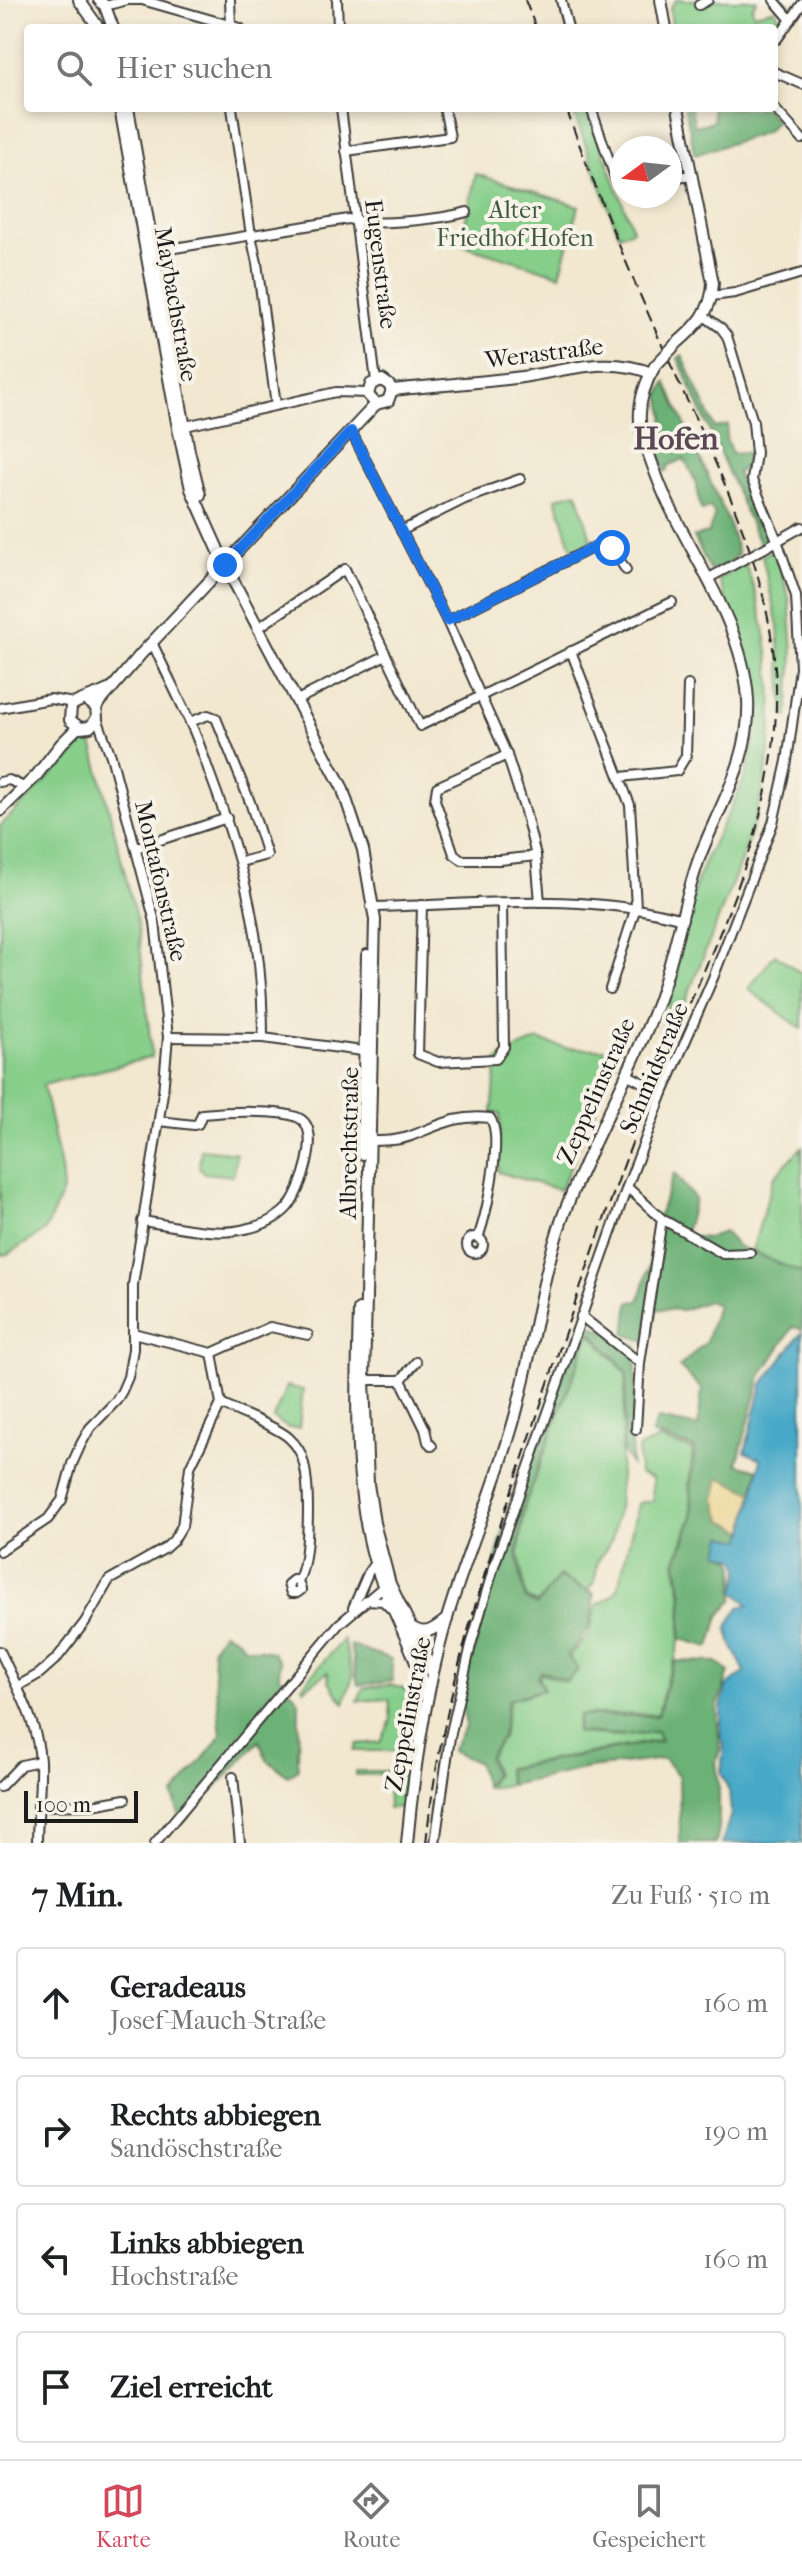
<!DOCTYPE html>
<html lang="de">
<meta charset="utf-8">
<style>
:root{--surface:#fff;--page:#f6f6f6;--text:#202124;--muted:#757577;--line:#e0e0e0;--accent:#d1495b}
body{margin:0;font-family:"IM FELL French Canon",serif;background:var(--page);color:var(--text)}
.compass{position:absolute;left:610px;top:136px;width:72px;height:72px;border-radius:50%;background:var(--surface);box-shadow:0 4px 12px #0003;rotate:255deg}
.scale{position:absolute;left:24px;bottom:20px;width:114px;box-sizing:border-box;padding-left:8px;border:4px solid #1c1c1c;border-top:0;font-size:22px;line-height:28px;white-space:nowrap;color:#1c1c1c;-webkit-text-stroke:6px #f7f3e8;paint-order:stroke}
.stop{position:absolute;width:24px;height:24px;margin:-18px;border:6px solid #1a73e8;border-radius:50%;background:#fff}
.stop.end{background:#1a73e8;border-color:#fff;box-shadow:0 2px 8px #0008}
.list{margin:0;padding:0;list-style:none}
h2{display:flex;justify-content:space-between;align-items:center;height:104px;margin:0;padding:0 32px;font-size:34px}
h2 small{font-size:26px;font-weight:400;color:var(--muted)}
.list li{display:grid;grid-template-columns:52px 1fr auto;gap:24px;align-items:center;box-sizing:border-box;height:112px;margin:0 16px 16px;padding:0 16px;border:2px solid var(--line);border-radius:8px}
.list b{display:block;font-size:30px;white-space:nowrap}
.list p{margin:0;font-size:26px;white-space:nowrap;color:var(--muted)}
.list em{font-size:26px;font-style:normal;color:var(--muted)}
.icon{flex:none;width:44px;height:44px;fill:none;stroke:currentColor;stroke-width:2;stroke-linecap:round;stroke-linejoin:round}
.map{position:relative;flex:none;width:802px;height:1843px;overflow:hidden}
.search{position:absolute;background:var(--surface);box-shadow:0 4px 12px #0003;left:24px;right:24px;top:24px;height:88px;display:flex;align-items:center;gap:20px;box-sizing:border-box;padding:0 28px;border-radius:8px;color:var(--muted);font-size:30px}
.sheet{height:616px;background:var(--surface)}
nav{display:flex;justify-content:space-around;align-items:center;box-sizing:border-box;height:112px;border-top:2px solid var(--line);background:var(--surface);font-size:22px;color:var(--muted)}
nav a{display:grid;justify-items:center;gap:4px}
nav .on{color:var(--accent)}
.map>svg:first-child{display:block}
</style>
<div class="map">
<svg width="802" height="1843" viewBox="0 0 802 1843">
<rect width="100%" height="100%" fill="#f7f3e8"/>
<filter id="ink" filterUnits="userSpaceOnUse"><feTurbulence type="fractalNoise" baseFrequency=".0125" numOctaves="2"/><feDisplacementMap in="SourceGraphic" scale="16" xChannelSelector="R" yChannelSelector="G"/><feConvolveMatrix kernelMatrix="1 2 1 2 8 2 1 2 1" color-interpolation-filters="sRGB"/></filter>
<filter id="wash" filterUnits="userSpaceOnUse"><feTurbulence type="fractalNoise" baseFrequency=".006" numOctaves="4" result="noise"/><feDisplacementMap in="SourceGraphic" scale="32" xChannelSelector="R" yChannelSelector="G"/><feGaussianBlur stdDeviation="1.8" result="paint"/><feColorMatrix in="noise" values="0 0 0 0 0 0 0 0 0 0 0 0 0 0 0 0 0 1.4 0 .05"/><feComposite in="paint" operator="in"/></filter>
<g filter="url(#wash)">
<rect width="100%" height="100%" fill="#f2e7cf"/>
<!-- green -->
<g fill="#86ce8a" stroke="#517553" stroke-width="2">
<path d="M676,0H757L752,8L754,14L775,9L782,22L781,26C776,26 771,28 766,27C751,25 745,17 731,28H672L670,8Z"/>
<polygon points="572,108 587,108 633,230 619,235"/>
<polygon points="476,174 579,206 560,275 460,244"/>
<polygon points="577,492 592,542 572,549 556,498"/>
<polygon points="771,551 776,552 789,598 793,653 788,717 784,716 778,626 762,556"/>
<path d="M745,563C771,630 779,708 765,778C756,826 737,871 719,917C699,968 679,1018 658,1069L651,1068L648,1079L642,1075C677,1013 677,936 701,870C716,829 747,790 753,746C761,688 737,633 719,580Z"/>
<polygon points="87,740 92,742 138,926 152,1057 43,1085 61,1168 63,1191 45,1231 8,1254 0,1255 0,826"/>
<polygon points="775,954 802,974 802,1029 748,989"/>
<polygon points="538,1040 566,1048 621,1050 560,1190 498,1172 500,1114 492,1113 497,1061 507,1053"/>
<polygon points="802,1147 802,1272 781,1265 752,1250 774,1177"/>
<polygon points="201,1149 236,1153 233,1176 204,1173 199,1167"/>
<polygon points="590,1333 626,1373 618,1510 612,1539 597,1563 595,1582 587,1591 559,1575 538,1603 526,1598 519,1553 525,1505"/>
<polygon points="287,1386 303,1390 299,1428 288,1428 273,1418"/>
<polygon points="659,1439 693,1450 689,1483 692,1517 675,1562 682,1597 680,1639 675,1659 666,1680 658,1714 578,1715 576,1733 620,1736 657,1732 660,1740 506,1768 509,1785 487,1788 495,1775 490,1756 502,1738 510,1700 544,1690 539,1677 541,1673 566,1682 578,1670 569,1656 588,1636 597,1605 611,1597 618,1589 638,1503 653,1501 652,1478 639,1474 638,1448"/>
<polygon points="343,1639 353,1676 344,1703 329,1682 328,1672 304,1689 302,1686"/>
<path d="M390,1685L409,1690L417,1695C415,1716 405,1734 403,1755L397,1756V1751H354L357,1744L381,1742L391,1720L389,1699L358,1701L363,1688Z"/>
<polygon points="404,1758 403,1807 388,1808 387,1774 356,1775 356,1771 397,1771 398,1760"/>
</g>
<!-- forest -->
<g fill="#6cb176" stroke="#446649" stroke-width="2">
<polygon points="685,108 691,108 695,126 714,121 712,108 765,108 776,121 766,132 695,155"/>
<polygon points="682,355 715,428 728,425 726,438 732,454 752,452 750,465 737,472 757,524 762,523 769,535 766,541 759,543 678,358"/>
<path d="M666,382L728,521L738,554C729,563 723,569 710,570L694,537L708,533L715,515L710,507L702,511C698,503 699,500 698,492C696,480 690,469 684,459L668,466V470L664,472L660,450L664,415L660,394Z"/>
<polygon points="674,1173 695,1199 684,1236 707,1238 724,1232 737,1246 802,1273 802,1329 793,1327 761,1376 737,1464 758,1470 753,1493 719,1477 723,1520 745,1531 743,1541 724,1536 719,1553 733,1559 735,1568 734,1599 719,1616 710,1647 681,1639 683,1596 677,1562 693,1517 691,1485 695,1448 651,1434 658,1419 698,1427 702,1389 679,1367 706,1342 717,1305 708,1301 683,1310 657,1309 648,1342 625,1334 629,1302 639,1301 650,1264 654,1229"/>
<path d="M582,1321L637,1346L631,1465L623,1452L627,1371L590,1331L524,1505L517,1554L525,1599L537,1605L559,1577L594,1594C594,1624 587,1634 567,1655L578,1669L568,1680L541,1671L537,1677L543,1689L508,1700L502,1737L488,1757L493,1774L485,1787L478,1763L451,1751L466,1725L461,1702L501,1538Z"/>
<polygon points="223,1632 235,1637 245,1647 272,1652 280,1662 279,1675 299,1701 298,1769 288,1776 267,1760 259,1741 182,1824 173,1796 221,1736 212,1648"/>
<polygon points="350,1645 391,1659 393,1681 358,1685"/>
<polygon points="676,1661 717,1662 729,1672 717,1708 720,1750 716,1763 719,1786 719,1829 716,1843 680,1843 679,1776 664,1759 589,1768 510,1785 507,1769 661,1741 657,1731 623,1735 577,1732 579,1716 658,1716 668,1678"/>
</g>
<!-- sand -->
<polygon fill="#eeda9e" stroke="#857b5d" stroke-width="2" points="719,1477 753,1493 745,1531 723,1520 715,1500"/>
<!-- water -->
<polygon fill="#47a9c7" stroke="#326272" stroke-width="2" points="802,1332 802,1843 722,1843 731,1813 729,1791 721,1772 724,1745 721,1737 721,1708 726,1687 745,1672 732,1645 727,1628 739,1607 749,1605 735,1592 740,1568 736,1558 719,1553 723,1536 743,1540 761,1459 745,1452 762,1385"/>
</g>
<g filter="url(#ink)">
<g fill="none" stroke-linecap="round" stroke-linejoin="round">
<!-- minor casing -->
<g stroke="#3c3a37" stroke-width="12">
<g id="minor">
<polyline points="230,0 231,25"/>
<polyline points="337,0 338,28"/>
<polyline points="561,0 568,28"/>
<polyline points="774,0 791,20"/>
<polyline points="699,5 708,0"/>
<polyline points="105,6 128,0 142,0 240,28"/>
<polyline points="777,39 802,4"/>
<polyline points="774,72 802,84"/>
<polyline points="232,108 251,235 257,263 276,405"/>
<polyline points="341,108 376,381"/>
<polyline points="591,108 616,180 622,184"/>
<polyline points="774,108 802,139"/>
<polyline points="346,151 450,137 444,108"/>
<polyline points="670,178 692,175"/>
<path d="M151,252L348,219C372,227 442,219 467,212"/>
<polyline points="712,296 735,293 802,273"/>
<polyline points="181,427 336,392 368,393"/>
<polyline points="351,431 447,621 507,755 525,811 536,856 540,902"/>
<polyline points="401,531 465,499 520,479"/>
<polyline points="763,549 802,527"/>
<polyline points="707,579 733,565"/>
<polyline points="447,621 604,542 612,548 626,570"/>
<polyline points="258,628 345,569 420,726 672,602"/>
<path d="M152,642C164,669 177,694 189,720C198,738 204,758 211,777C245,867 263,941 263,1038"/>
<polyline points="571,651 630,805 636,907 610,989"/>
<polyline points="297,700 386,655"/>
<polyline points="0,708 50,699 74,703"/>
<polyline points="190,722 208,715 216,718 250,802 267,855 240,862"/>
<polyline points="507,755 437,787 435,800 454,854 462,860 500,860 536,856"/>
<polyline points="621,777 677,771 686,756 688,685"/>
<polyline points="0,782 9,780 24,787"/>
<polyline points="136,848 227,818"/>
<polyline points="422,905 418,1054 438,1062 496,1059 504,1047 502,904"/>
<path d="M371,907C475,905 581,891 683,919"/>
<polyline points="168,1037 263,1038 370,1052"/>
<polyline points="626,1074 663,1093"/>
<path d="M367,1141C382,1141 397,1141 411,1136C439,1125 459,1114 490,1118C504,1136 486,1216 478,1238"/>
<polyline points="627,1187 662,1219 723,1254 750,1253"/>
<path d="M142,1221C172,1225 216,1237 245,1229C261,1226 277,1219 288,1207C301,1191 323,1130 299,1118C281,1109 223,1112 202,1114L198,1124L194,1125L159,1121"/>
<circle cx="475" cy="1245" r="8"/>
<polyline points="581,1316 640,1363"/>
<polyline points="133,1333 212,1353 270,1327 308,1335"/>
<polyline points="360,1380 401,1380 425,1429 428,1442 432,1446"/>
<polyline points="401,1380 416,1362"/>
<path d="M221,1404C241,1414 272,1424 288,1437C296,1444 302,1453 304,1464C310,1489 310,1559 298,1581L301,1590L297,1593H291L288,1584L293,1580L298,1581"/>
<polyline points="636,1429 640,1363 662,1219"/>
<polyline points="0,1551 48,1519 62,1500 72,1464 81,1444 90,1428 116,1401 122,1391 128,1377 133,1349 133,1285 163,1093 168,1037 155,922 111,756 97,718"/>
<polyline points="366,1600 383,1601 392,1610"/>
<polyline points="353,1608 369,1571 375,1563"/>
<path d="M0,1651C16,1686 38,1722 40,1762C41,1789 37,1816 37,1843"/>
<polyline points="18,1686 39,1674 57,1658 85,1622 109,1580 164,1549 173,1541 182,1526 190,1467 221,1404 212,1353"/>
<polyline points="233,1777 240,1843"/>
<polyline points="0,1787 21,1765 40,1761"/>
<polyline points="38,1806 92,1805 125,1799"/>
<polyline points="155,1843 339,1624 384,1586"/>
<polyline points="435,1843 450,1737 471,1645 494,1566 627,1187 663,1093 713,978 773,823 787,761 800,668 796,596 777,540 752,480 756,453 753,422 727,336 721,328 704,316"/>
</g>
</g>
<!-- major casing -->
<g stroke="#3c3a37" stroke-width="14">
<g id="major">
<polyline points="79,0 99,28"/>
<polyline points="99,0 105,6 113,28"/>
<polyline points="661,0 666,28"/>
<polyline points="120,108 178,428 191,489 225,565 342,787 363,850 375,920 364,1380 368,1484 374,1523 390,1584 433,1673"/>
<polyline points="128,108 189,451 200,495"/>
<path d="M676,344C697,326 712,311 713,283L678,108"/>
<path d="M392,390C435,385 479,383 522,377C566,371 607,355 651,373"/>
<polyline points="376,404 368,395 371,384 382,380 389,385 392,390"/>
<polyline points="376,404 388,401 392,390"/>
<path d="M86,700L96,707L97,718L90,727L80,728L70,720L71,706C79,699 97,696 108,690"/>
<polyline points="96,707 141,654 376,404"/>
<polyline points="0,811 36,776 61,744 78,727"/>
<polyline points="362,1154 367,955"/>
<path d="M359,1310C357,1393 352,1479 374,1559C387,1606 416,1647 425,1695"/>
<path d="M411,1627C426,1637 434,1629 447,1619"/>
<path d="M407,1843C414,1766 426,1689 448,1615C469,1546 499,1479 517,1409C535,1339 542,1265 570,1198C596,1134 631,1072 656,1007C675,958 682,905 700,856C720,804 751,759 748,700C744,631 700,568 670,507C658,483 649,456 641,430C637,407 643,386 655,366"/>
</g>
</g>
<!-- minor -->
<use href="#minor" stroke="#fff" stroke-width="8"/>
<!-- major -->
<use href="#major" stroke="#fff" stroke-width="10"/>
<!-- rail -->
<g stroke="#1c1c1c" stroke-width="2" stroke-dasharray="12 6" stroke-linecap="butt">
<polyline points="525,0 536,28"/>
<path d="M426,1843C441,1698 487,1562 534,1425C570,1317 606,1209 647,1104C703,962 791,814 774,657C763,556 716,464 674,372C635,285 598,198 566,108"/>
</g>
<!-- minor-bridge casing -->
<g stroke="#3c3a37" stroke-width="12" stroke-linecap="butt">
<polyline id="minor-bridge" points="733,565 763,549"/>
</g>
<!-- major-bridge casing -->
<g stroke="#3c3a37" stroke-width="14" stroke-linecap="butt">
<polyline id="major-bridge" points="655,366 676,344"/>
</g>
<!-- minor-bridge -->
<use href="#minor-bridge" stroke="#fff" stroke-width="8"/>
<!-- major-bridge -->
<use href="#major-bridge" stroke="#fff" stroke-width="10"/>
</g>
</g>
<g fill="none" stroke-linecap="round" stroke-linejoin="round" filter="url(#ink)">
<!-- route -->
<polyline stroke="#1a73e8" stroke-width="10" points="225,565 351,431 447,621 604,542 612,548"/>
</g>
<g text-anchor="middle" stroke-width="8" stroke-linejoin="round" paint-order="stroke">
<!-- park labels -->
<g font-size="24" fill="#415a42" stroke="#f7f3e8">
<text x="515" y="218">Alter<tspan x="515" dy="28">Friedhof Hofen</tspan></text>
</g>
<!-- street labels -->
<g font-size="24" fill="#1c1c1c" stroke="#f7f3e8">
<text transform="translate(381 264) rotate(83)" y="8">Eugenstraße</text>
<text transform="translate(176 304) rotate(80)" y="8">Maybachstraße</text>
<text transform="translate(544 353) rotate(-7)" y="8">Werastraße</text>
<text transform="translate(161 881) rotate(77)" y="8">Montafonstraße</text>
<text transform="translate(654 1068) rotate(-67)" y="8">Schmidstraße</text>
<text transform="translate(596 1091) rotate(-66)" y="8">Zeppelinstraße</text>
<text transform="translate(349 1143) rotate(-89)" y="8">Albrechtstraße</text>
<text transform="translate(408 1714) rotate(-79)" y="8">Zeppelinstraße</text>
</g>
<!-- district labels -->
<g font-size="32" font-weight="bold" fill="#5b4754" stroke="#f7f3e8">
<text x="676" y="449">Hofen</text>
</g>
</g>
</svg>
<svg class="compass" viewBox="-18 -18 36 36"><path d="M0-13l5 13h-10z" fill="#e53935"/><path d="M0 13l5-13h-10z" fill="#757577"/></svg>
<div class="scale">100 m</div>
<div class="stop" style="left:612px;top:548px"></div>
<div class="stop end" style="left:225px;top:565px"></div>
<div class="search"><svg class="icon" aria-label="search" viewBox="0 0 24 24"><circle cx="10" cy="10" r="6"/><path d="M15 15l6 6"/></svg>Hier suchen</div>
</div>
<section class="sheet">
<h2>7 Min.<small>Zu Fuß · 510 m</small></h2>
<ul class="list">
<li><svg class="icon" aria-label="ahead" viewBox="0 0 24 24"><path d="M12 20V5M6 11l6-6 6 6"/></svg><div><b>Geradeaus</b><p>Josef-Mauch-Straße</p></div><em>160 m</em></li>
<li><svg class="icon" aria-label="right" viewBox="0 0 24 24"><path d="M7 20v-9h11M14 6l5 5-5 5"/></svg><div><b>Rechts abbiegen</b><p>Sandöschstraße</p></div><em>190 m</em></li>
<li><svg class="icon" aria-label="left" viewBox="0 0 24 24"><path d="M17 20v-9H6M10 6l-5 5 5 5"/></svg><div><b>Links abbiegen</b><p>Hochstraße</p></div><em>160 m</em></li>
<li><svg class="icon" aria-label="arrive" viewBox="0 0 24 24"><path d="M6 21V4h12l-3 4 3 4H6"/></svg><div><b>Ziel erreicht</b></div></li>
</ul>
</section>
<nav>
<a class="on"><svg class="icon" aria-label="map" viewBox="0 0 24 24"><path d="M3 6l6-2 6 2 6-2v14l-6 2-6-2-6 2zM9 4v14M15 6v14"/></svg>Karte</a>
<a><svg class="icon" aria-label="directions" viewBox="0 0 24 24"><path d="M12 3l9 9-9 9-9-9zM9 14v-3h6M13 9l2 2-2 2"/></svg>Route</a>
<a><svg class="icon" aria-label="saved" viewBox="0 0 24 24"><path d="M7 4h10v16l-5-4-5 4z"/></svg>Gespeichert</a>
</nav>
